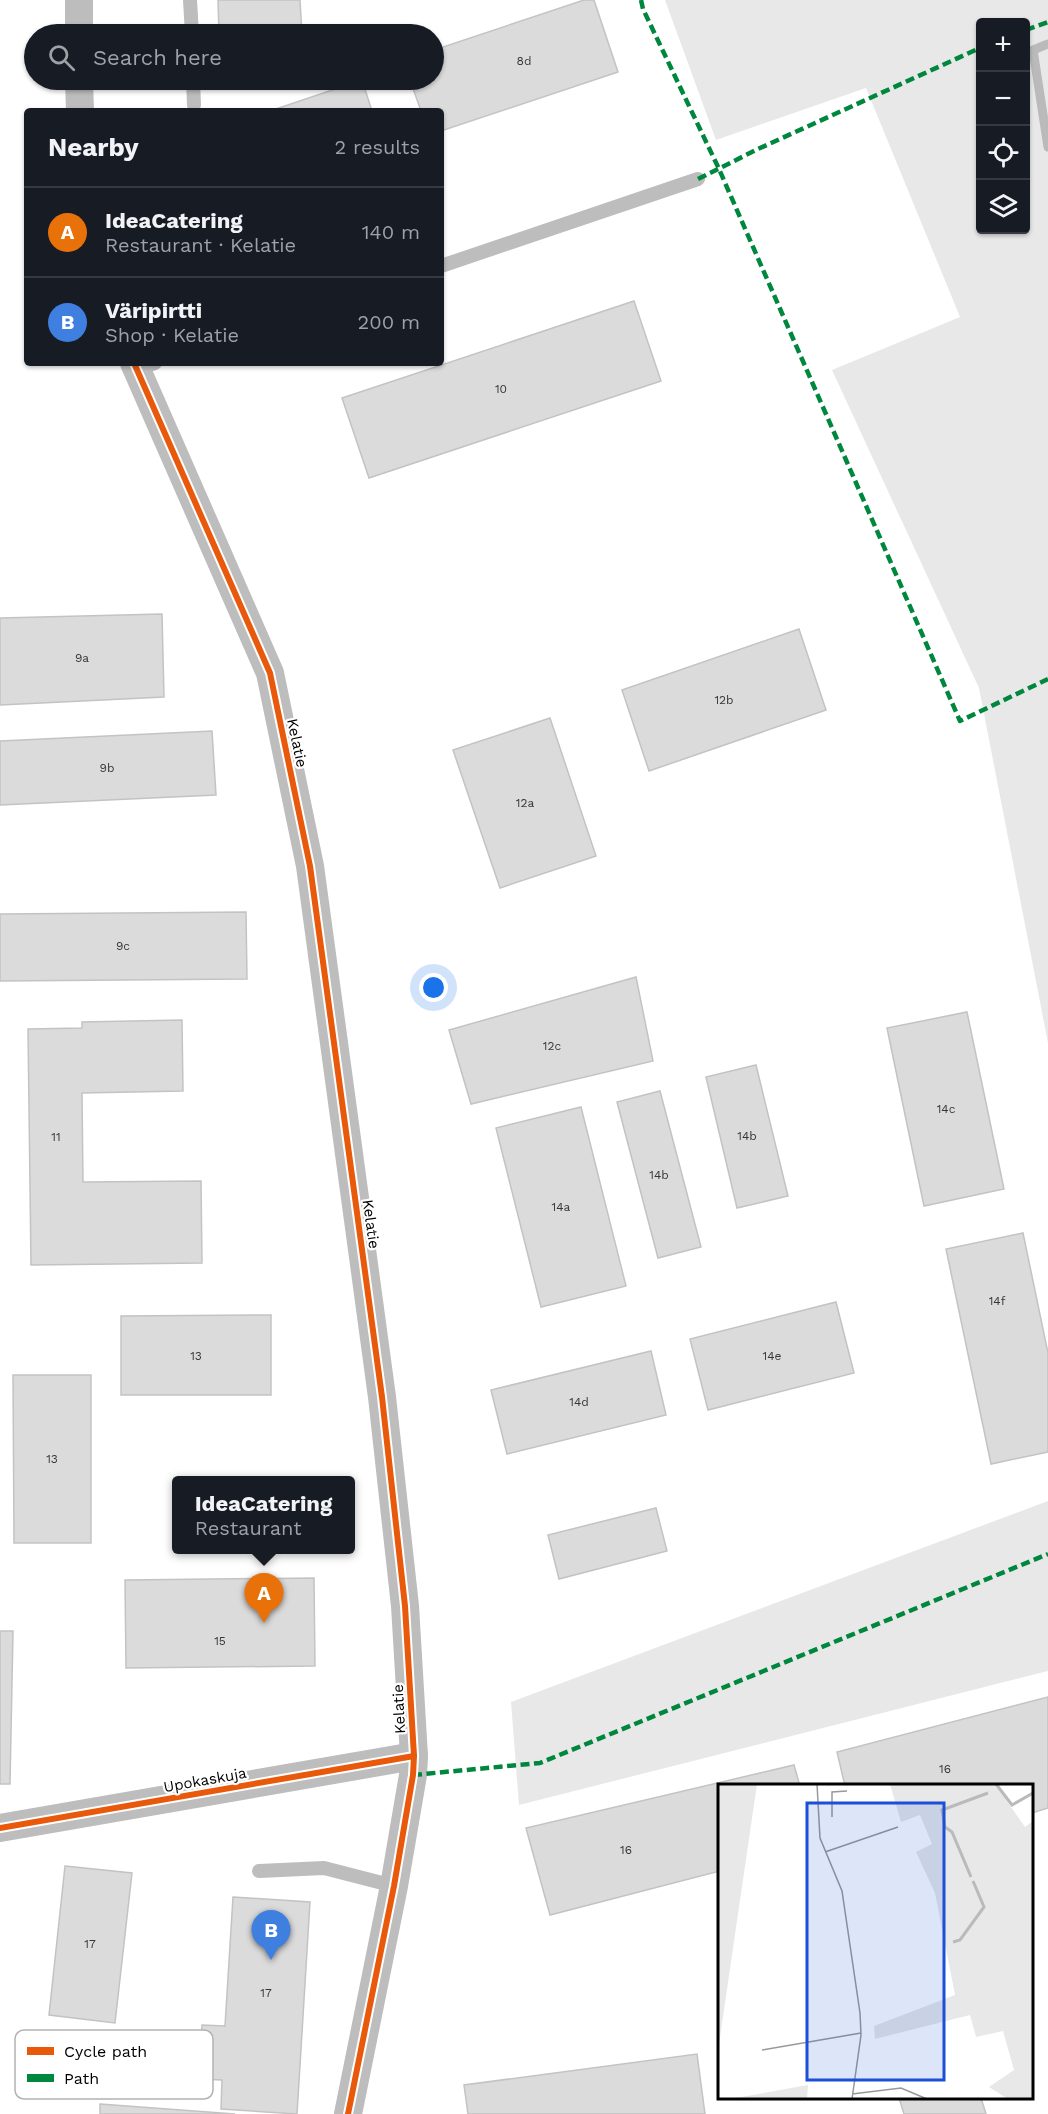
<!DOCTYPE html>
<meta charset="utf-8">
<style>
:root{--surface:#171b24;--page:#242831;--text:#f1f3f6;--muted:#9ea1a6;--line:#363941;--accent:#adaeaf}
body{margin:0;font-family:"Work Sans",sans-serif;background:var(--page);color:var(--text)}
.controls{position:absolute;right:18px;top:18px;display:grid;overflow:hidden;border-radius:6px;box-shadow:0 2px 4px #0004}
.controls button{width:54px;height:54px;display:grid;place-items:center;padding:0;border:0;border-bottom:2px solid var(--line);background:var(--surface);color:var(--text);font:30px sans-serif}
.you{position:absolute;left:434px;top:988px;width:21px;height:21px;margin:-15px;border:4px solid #fff;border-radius:50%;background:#1a73e8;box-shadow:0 0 0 9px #1a73e833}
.badge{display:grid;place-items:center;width:39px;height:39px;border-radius:50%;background:var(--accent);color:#fff;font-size:20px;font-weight:700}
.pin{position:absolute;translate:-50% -50px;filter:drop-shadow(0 2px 3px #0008)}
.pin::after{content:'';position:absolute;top:32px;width:21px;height:18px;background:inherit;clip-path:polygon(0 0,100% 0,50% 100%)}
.popup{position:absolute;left:172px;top:1476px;width:183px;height:78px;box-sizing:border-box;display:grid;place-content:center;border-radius:6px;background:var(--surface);filter:drop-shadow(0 2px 4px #0005);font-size:20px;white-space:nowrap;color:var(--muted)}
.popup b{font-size:22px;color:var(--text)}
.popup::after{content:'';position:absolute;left:50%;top:100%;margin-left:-12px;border:12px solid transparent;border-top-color:var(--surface)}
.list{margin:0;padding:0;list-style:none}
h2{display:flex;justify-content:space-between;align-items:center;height:78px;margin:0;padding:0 24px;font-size:26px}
h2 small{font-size:20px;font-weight:400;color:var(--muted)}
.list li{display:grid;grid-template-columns:39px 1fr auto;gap:18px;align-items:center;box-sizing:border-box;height:90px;padding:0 24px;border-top:2px solid var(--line)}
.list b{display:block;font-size:22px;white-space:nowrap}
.list p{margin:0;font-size:20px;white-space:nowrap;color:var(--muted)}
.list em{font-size:20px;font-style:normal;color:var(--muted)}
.icon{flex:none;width:33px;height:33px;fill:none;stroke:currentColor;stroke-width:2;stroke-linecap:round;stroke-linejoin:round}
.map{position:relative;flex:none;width:1048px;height:2114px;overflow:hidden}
.search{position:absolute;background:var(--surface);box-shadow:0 2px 4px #0004;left:24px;top:24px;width:420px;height:66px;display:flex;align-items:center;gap:15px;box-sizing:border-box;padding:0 21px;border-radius:33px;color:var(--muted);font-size:22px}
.panel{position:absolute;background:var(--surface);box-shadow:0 2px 4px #0004;left:24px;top:108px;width:420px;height:258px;border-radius:6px}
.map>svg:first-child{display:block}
</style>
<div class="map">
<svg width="1048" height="2114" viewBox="0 0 1048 2114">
<rect width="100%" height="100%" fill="#fff"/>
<!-- green -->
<g fill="#e8e8e8" fill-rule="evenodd">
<path d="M665,0H1048V1043L979,688L832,370L960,317L866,88L716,140ZM980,22H1026V230H980Z"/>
<polygon points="1048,1501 1048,1671 519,1805 511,1702"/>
</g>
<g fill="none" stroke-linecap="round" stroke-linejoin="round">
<!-- stream -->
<polyline stroke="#bababa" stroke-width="9" points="1048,44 1033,50 1048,147"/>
</g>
<!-- building -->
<g fill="#dbdbdb" stroke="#c3c3c3" stroke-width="1.5">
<polygon points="218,0 300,0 302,34 219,34"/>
<polygon points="584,0 594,0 618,72 441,131 441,111 421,111 410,80 434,80 434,50"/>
<polygon points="362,80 372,111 270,111"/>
<polygon points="634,301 661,381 369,478 342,398"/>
<polygon points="162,614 164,697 0,705 0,618"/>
<polygon points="799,629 826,710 649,771 622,690"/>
<polygon points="550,718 596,856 500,888 453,750"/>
<polygon points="212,731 216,795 0,805 0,741"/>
<polygon points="246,912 247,979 0,981 0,914"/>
<polygon points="636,977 653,1061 471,1104 449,1030"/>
<polygon points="967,1012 1004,1189 924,1206 887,1028"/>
<polygon points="182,1020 183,1091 82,1093 83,1182 201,1181 202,1263 31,1265 28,1029 82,1028 82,1022"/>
<polygon points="756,1065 788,1196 737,1208 706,1077"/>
<polygon points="660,1091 701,1247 658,1258 617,1102"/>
<polygon points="581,1107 626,1286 541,1307 496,1128"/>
<polygon points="1023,1233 1048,1353 1048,1452 991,1464 946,1249"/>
<polygon points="836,1302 854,1373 708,1410 690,1339"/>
<polygon points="271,1315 271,1395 121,1395 121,1316"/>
<polygon points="651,1351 666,1415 507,1454 491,1390"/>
<polygon points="13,1375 91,1375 91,1543 14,1543"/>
<polygon points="656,1508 667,1551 559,1579 548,1535"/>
<polygon points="314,1578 315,1666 126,1668 125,1580"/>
<polygon points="0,1631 13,1631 10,1784 0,1784"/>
<polygon points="1048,1697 1048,1808 1032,1813 1032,1786 845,1786 837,1752"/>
<polygon points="794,1765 800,1786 720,1786 720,1871 550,1915 526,1828"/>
<polygon points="65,1866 132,1873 115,2023 49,2015"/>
<polygon points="233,1897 310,1902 297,2114 221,2109 222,2080 199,2079 202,2025 225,2026"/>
<polygon points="697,2054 705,2114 468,2114 464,2085"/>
<polygon points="899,2098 981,2098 986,2114 904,2114"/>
<polygon points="100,2104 235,2114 100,2114"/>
</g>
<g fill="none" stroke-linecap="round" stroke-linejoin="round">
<!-- lane -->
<g stroke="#bdbdbd" stroke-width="14">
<polyline points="190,0 192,34"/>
<polyline points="193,80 194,105"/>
<polyline points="441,266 698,179"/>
<polyline points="136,369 155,363"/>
<polyline points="259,1871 324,1868 394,1886"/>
</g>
<!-- street -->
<g stroke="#bdbdbd" stroke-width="28">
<polyline points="79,0 79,34"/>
<polyline points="79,80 80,111"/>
<polyline points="134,363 270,673 310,866 382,1397 405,1606 414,1756 413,1775 394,1886 348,2114"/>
<polyline points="0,1828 414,1756"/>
</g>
<!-- quiet -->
<g stroke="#00873e" stroke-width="4.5" stroke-dasharray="9 4.5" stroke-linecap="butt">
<polyline points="641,0 643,9 719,169 960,721 1048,679"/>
<polyline points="1026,30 1048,22"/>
<polyline points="698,179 758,149 980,48"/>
<polyline points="413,1775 540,1763 1048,1554"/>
</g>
<!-- cycleway casing -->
<g stroke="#fff" stroke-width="10">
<g id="cycleway">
<polyline points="134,363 270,673 310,866 382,1397 405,1606 414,1756 413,1775 394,1886 348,2114"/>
<polyline points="0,1828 414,1756"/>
</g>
</g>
<!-- cycleway -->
<use href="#cycleway" stroke="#e8590c" stroke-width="6"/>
</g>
<g text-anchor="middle" stroke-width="4.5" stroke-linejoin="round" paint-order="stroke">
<!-- number labels -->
<g font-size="12" fill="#373737">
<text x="524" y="65">8d</text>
<text x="501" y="393">10</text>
<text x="82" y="662">9a</text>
<text x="724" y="704">12b</text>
<text x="107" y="772">9b</text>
<text x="525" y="807">12a</text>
<text x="123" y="950">9c</text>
<text x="552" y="1050">12c</text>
<text x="946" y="1113">14c</text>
<text x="747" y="1140">14b</text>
<text x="56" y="1141">11</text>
<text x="659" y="1179">14b</text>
<text x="561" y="1211">14a</text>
<text x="997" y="1305">14f</text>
<text x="196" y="1360">13</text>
<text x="772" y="1360">14e</text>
<text x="579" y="1406">14d</text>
<text x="52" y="1463">13</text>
<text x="220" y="1645">15</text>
<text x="945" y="1773">16</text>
<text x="626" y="1854">16</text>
<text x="90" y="1948">17</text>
<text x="266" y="1997">17</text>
</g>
<!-- street labels -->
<g font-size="15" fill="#000" stroke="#fff">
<text transform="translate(297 743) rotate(78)" y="5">Kelatie</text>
<text transform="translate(371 1224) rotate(82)" y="5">Kelatie</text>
<text transform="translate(399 1709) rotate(-93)" y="5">Kelatie</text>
<text transform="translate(205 1780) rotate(-10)" y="5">Upokaskuja</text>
</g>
</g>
<!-- overview -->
<g transform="translate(718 1784)">
<rect width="315" height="315" fill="#fff"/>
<path d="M0,0H39L0,267ZM172,0H277L307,43L315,37V315H290L271,303L296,286L285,247L258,253L252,231L157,255L156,242L237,211L217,109L198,68L214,60L202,31L183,38ZM90,301L89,315H12Z" fill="#e8e8e8"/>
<path fill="none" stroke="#bababa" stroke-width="3" d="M278,0L294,21L315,9M253,93L234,48L227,43L224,26L270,9M235,158L242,156L266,123L255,97"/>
<path fill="none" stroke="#999" stroke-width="1.5" d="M99,0L102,54L124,107L142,229L143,251L134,315M114,33V8L129,7M107,68L180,43M44,266L143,249M134,310L183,304L209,315"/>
<path fill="#1d4ed8" fill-opacity="0.15" stroke="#1d4ed8" stroke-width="3" d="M89,19H226V296H89Z"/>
<rect width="315" height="315" fill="none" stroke="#000" stroke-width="3"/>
</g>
<!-- legend -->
<rect x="15" y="2030" width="198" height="69" rx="9" fill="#fff" stroke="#b2b2b2" stroke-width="1.5"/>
<rect x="27" y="2047" width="27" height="8" fill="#e8590c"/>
<rect x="27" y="2074" width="27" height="8" fill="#00873e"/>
<g font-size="16" fill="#000">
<text x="64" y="2057">Cycle path</text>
<text x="64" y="2084">Path</text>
</g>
</svg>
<div class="controls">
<button>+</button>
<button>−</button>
<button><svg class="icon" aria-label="locate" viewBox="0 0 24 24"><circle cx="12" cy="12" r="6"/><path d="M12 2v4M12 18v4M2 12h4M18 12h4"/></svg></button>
<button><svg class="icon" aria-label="layers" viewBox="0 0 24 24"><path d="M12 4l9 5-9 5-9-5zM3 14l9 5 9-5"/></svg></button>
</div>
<div class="you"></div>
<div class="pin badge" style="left:264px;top:1623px;background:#e8710a">A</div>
<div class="popup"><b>IdeaCatering</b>Restaurant</div>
<div class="pin badge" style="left:271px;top:1960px;background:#3f7fe0">B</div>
<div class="search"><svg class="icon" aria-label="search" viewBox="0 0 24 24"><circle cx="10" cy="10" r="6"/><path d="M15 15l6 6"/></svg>Search here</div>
<section class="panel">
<h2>Nearby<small>2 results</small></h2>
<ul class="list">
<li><span class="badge" style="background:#e8710a">A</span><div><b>IdeaCatering</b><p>Restaurant · Kelatie</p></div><em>140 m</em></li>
<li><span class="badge" style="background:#3f7fe0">B</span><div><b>Väripirtti</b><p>Shop · Kelatie</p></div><em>200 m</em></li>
</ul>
</section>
</div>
